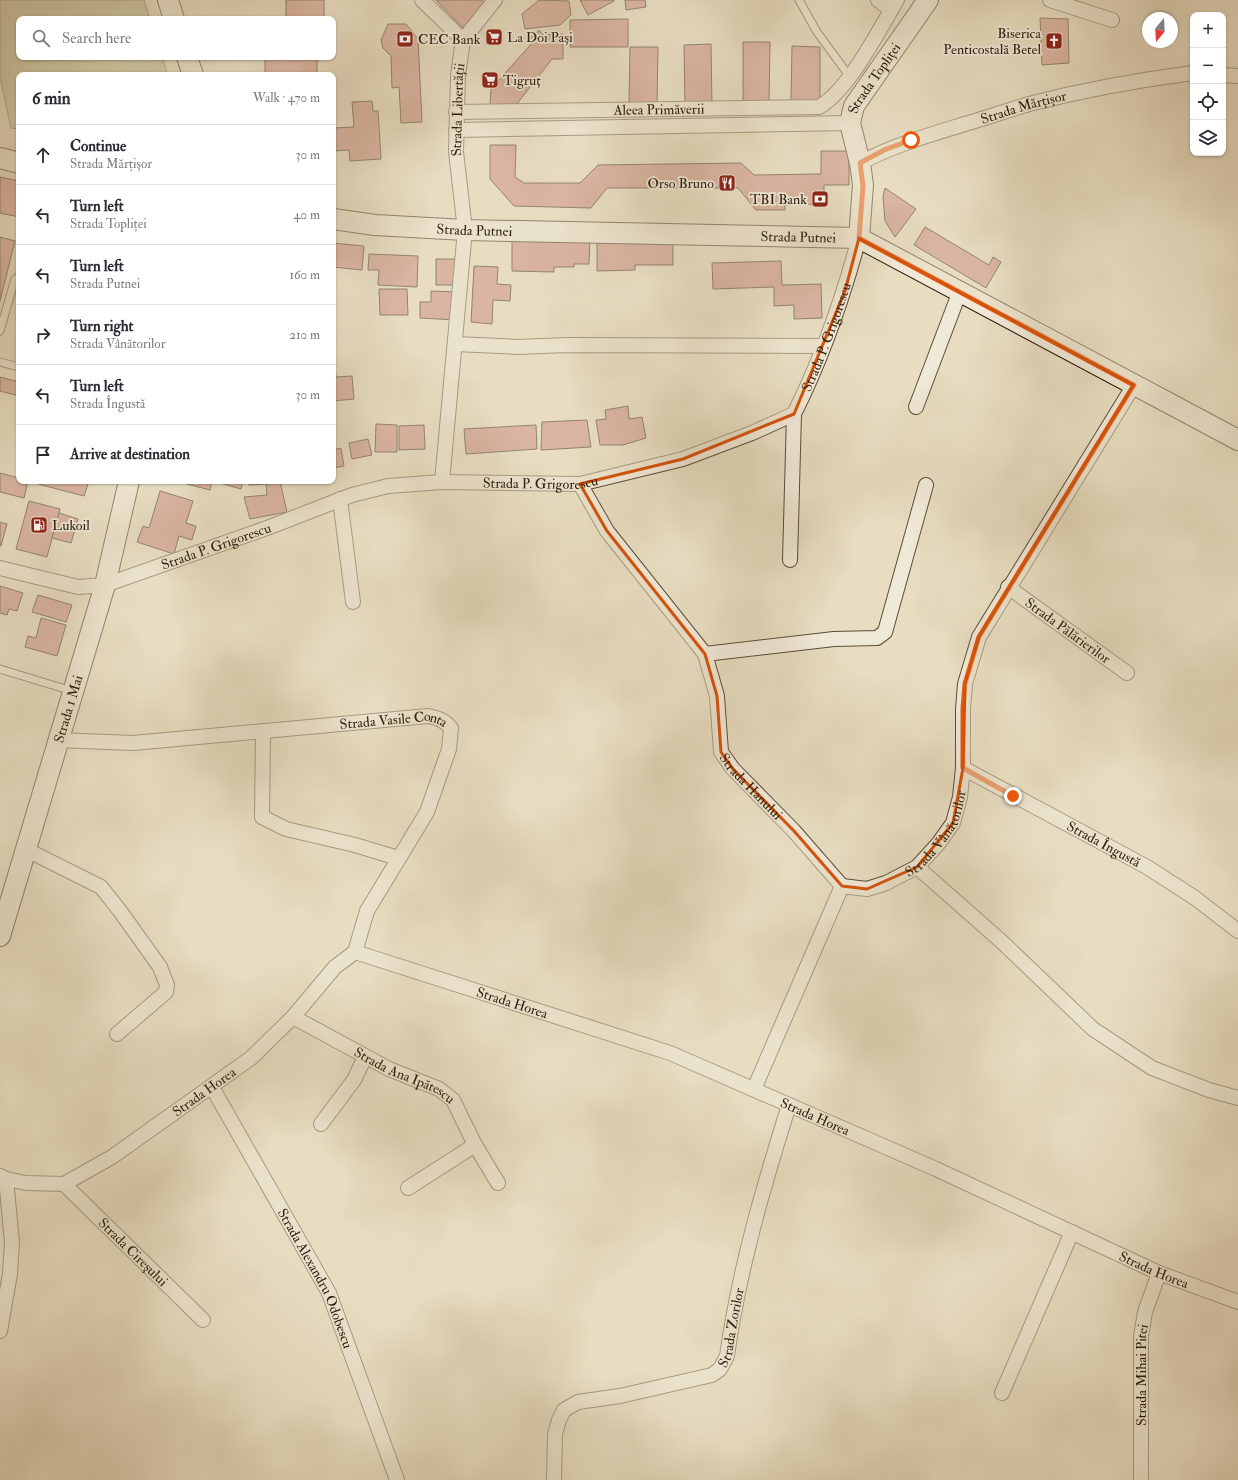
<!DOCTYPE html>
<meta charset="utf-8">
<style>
:root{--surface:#fff;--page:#f7f7f7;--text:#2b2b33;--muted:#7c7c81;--line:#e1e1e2}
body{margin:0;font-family:"IM FELL Double Pica",serif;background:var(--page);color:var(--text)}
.controls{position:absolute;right:12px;top:12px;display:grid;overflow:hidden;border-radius:8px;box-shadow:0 1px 3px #0004}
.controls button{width:36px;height:36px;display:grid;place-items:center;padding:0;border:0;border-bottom:1px solid var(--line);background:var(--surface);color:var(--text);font:20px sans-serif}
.compass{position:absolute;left:1142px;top:12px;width:36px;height:36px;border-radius:50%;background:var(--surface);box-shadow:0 1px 3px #0004;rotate:198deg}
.stop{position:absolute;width:12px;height:12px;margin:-9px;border:3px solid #ea580c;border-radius:50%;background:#fff}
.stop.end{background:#ea580c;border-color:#fff;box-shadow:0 1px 4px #0008}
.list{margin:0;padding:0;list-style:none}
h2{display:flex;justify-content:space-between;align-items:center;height:52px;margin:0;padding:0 16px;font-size:17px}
h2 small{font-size:13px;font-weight:400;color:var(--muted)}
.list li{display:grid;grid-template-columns:26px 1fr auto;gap:12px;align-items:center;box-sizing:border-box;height:60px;padding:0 16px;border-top:1px solid var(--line)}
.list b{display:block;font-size:15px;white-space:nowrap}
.list p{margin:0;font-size:13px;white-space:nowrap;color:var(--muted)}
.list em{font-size:13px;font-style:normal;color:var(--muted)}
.icon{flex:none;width:22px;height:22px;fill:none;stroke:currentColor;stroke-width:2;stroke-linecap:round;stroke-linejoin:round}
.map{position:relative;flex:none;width:1238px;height:1480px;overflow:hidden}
.search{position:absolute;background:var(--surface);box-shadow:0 1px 3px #0004;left:16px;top:16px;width:320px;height:44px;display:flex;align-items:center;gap:10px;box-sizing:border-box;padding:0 14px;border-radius:8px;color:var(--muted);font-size:15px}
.panel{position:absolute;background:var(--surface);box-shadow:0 1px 3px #0004;left:16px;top:72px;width:320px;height:412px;border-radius:8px}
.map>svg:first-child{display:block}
</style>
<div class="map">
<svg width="1238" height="1480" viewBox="0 0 1238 1480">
<rect width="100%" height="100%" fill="#e8ddc1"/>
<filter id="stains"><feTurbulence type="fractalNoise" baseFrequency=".005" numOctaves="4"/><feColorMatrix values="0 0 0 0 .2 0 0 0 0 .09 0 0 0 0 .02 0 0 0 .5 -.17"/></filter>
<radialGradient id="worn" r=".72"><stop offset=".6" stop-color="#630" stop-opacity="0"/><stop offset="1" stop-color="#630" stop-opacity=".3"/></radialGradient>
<!-- green -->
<polygon fill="#bbbf90" stroke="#726e4e" points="0,0 144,0 150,19 19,19 19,57 162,57 168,75 19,75 19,129 11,128 0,77"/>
<!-- building -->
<g fill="#cb857c" stroke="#2a1d0b">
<rect x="286" y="0" width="38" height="19"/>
<polygon points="436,0 482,0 487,5 463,28"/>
<polygon points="539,0 569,1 571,15 560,25 525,29 522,14"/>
<polygon points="580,0 614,0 614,1 588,15"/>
<polygon points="625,0 645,0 646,7 626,10"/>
<polygon points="1040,18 1068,19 1069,63 1042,65"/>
<polygon points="628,19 628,47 570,47 570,20"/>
<polygon points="388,24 406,24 418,39 422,122 401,123 399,87 392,88 391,56 383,48 381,40"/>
<polygon points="539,30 543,35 563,34 563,59 552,59 516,105 490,106 491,89 533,42 530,39"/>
<polygon points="743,42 770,42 769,104 743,104"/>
<polygon points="711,44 712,104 685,104 684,45"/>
<polygon points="792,46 820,47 820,103 791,103"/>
<polygon points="630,47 658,47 657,106 629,105"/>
<rect x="265" y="57" width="52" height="18"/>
<polygon points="372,101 373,111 378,111 381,159 350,161 349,150 333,151 333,128 354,127 352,102"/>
<polygon points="490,145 516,145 515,177 524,183 580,183 598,165 741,163 754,175 821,174 821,151 849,151 849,185 824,185 824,204 785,205 785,210 756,210 738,188 607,188 591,208 514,206 490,179"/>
<polygon points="0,177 19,181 19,217 0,213"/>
<polygon points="885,188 916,209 895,237 885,221 883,197"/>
<polygon points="925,227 989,265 993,257 1001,262 986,288 914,245"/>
<polygon points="0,237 15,241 0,301"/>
<polygon points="597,238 673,238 673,265 635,265 635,270 597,271"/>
<polygon points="512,239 590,239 589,264 574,264 574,267 554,267 554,272 512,271"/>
<polygon points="333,243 364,246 362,270 333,267"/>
<polygon points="369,254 418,256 417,287 378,285 379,270 368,270"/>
<polygon points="436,259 458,259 457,285 436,285"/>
<polygon points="781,261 782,285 821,284 822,318 794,319 794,305 774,306 774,287 713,289 712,263"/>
<polygon points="474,266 498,267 497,284 511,285 510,301 493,300 492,324 471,322"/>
<polygon points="379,289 407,289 408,315 380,315"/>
<polygon points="431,291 457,292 456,320 420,318 420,302 431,302"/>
<polygon points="335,369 336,377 352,376 354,399 333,401 333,370"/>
<polygon points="0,377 19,382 19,396 0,391"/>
<polygon points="628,406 629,419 642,417 646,438 623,445 600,445 596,420 606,419 605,410"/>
<polygon points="587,420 591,447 541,450 542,422"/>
<polygon points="376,424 397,425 397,452 375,452"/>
<polygon points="424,425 425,449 399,450 399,426"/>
<polygon points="536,425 537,449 466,454 464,429"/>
<polygon points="368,439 372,455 352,459 349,443"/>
<polygon points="341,448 344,466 333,468 333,450"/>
<polygon points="0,473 19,478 19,481 28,481 24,498 0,492"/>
<polygon points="39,481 89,481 84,496 38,484"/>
<polygon points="176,481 212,481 210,490"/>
<polygon points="213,481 243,481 241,489"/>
<polygon points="249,481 280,481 287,512 250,519 244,497 267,495 266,484 249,485"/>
<polygon points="160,491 193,501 186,523 196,526 192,540 179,536 174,554 137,542 143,526 149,528"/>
<polygon points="29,501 60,509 47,557 16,549"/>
<polygon points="59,513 78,519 71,543 52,538"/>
<polygon points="0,522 7,524 1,546 0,546"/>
<polygon points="0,586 23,593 17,611 9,609 7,615 0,613"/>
<polygon points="38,595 72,605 66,622 32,612"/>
<polygon points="41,618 66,625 57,656 25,647 28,636 36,638"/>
</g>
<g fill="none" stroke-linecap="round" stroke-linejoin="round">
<!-- lane casing -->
<g stroke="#5a4d38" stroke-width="9">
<g id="lane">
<polyline points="799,0 817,32 850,77"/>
<polyline points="0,331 15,279 19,276"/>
<polyline points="0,362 19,367"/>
<polyline points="0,669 72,691"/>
</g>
</g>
<!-- street casing -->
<g stroke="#5a4d38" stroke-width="16">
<g id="street">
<polyline points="422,0 463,40"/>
<polyline points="878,0 891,10"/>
<polyline points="1050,0 1112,20"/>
<polyline points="1223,75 1238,76"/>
<path id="s1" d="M456,112L819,107C849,90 879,30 897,0"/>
<polyline points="456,130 850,123"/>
<path id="s2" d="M860,163C894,145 929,135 965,124C987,118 1008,110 1029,104C1083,90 1138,80 1193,73"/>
<polyline points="456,344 518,347 567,345 823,346"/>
<polyline points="916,407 960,291"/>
<path id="s3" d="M442,482L465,230L456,152L458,75L463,40L495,0"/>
<path id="s4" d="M580,484L607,531L705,654L717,696L721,752L733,769L794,831L842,886L754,1089"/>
<polyline points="340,499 353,602"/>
<polyline points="790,560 794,414"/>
<path id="s5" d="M0,568L78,587L105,585L267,528L352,495L388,486L442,482L580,484L683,459L752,433L794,414C822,358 843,298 859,238"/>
<path id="s6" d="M1008,587L1127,673"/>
<polyline points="705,654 834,639 877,638 885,632 926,485"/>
<polyline points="263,731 262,817 286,829 355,845 398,858"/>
<path id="s7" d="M57,740L133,743L428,716C438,718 444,720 451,728L449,749L427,812L367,911L355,952"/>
<path id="s8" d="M963,768L1147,867L1195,898L1238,931"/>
<polyline points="25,849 101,887 120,911 160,967 167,985 166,992 117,1034"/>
<polyline points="917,867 1001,941 1093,1029 1152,1068 1209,1090 1238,1098"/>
<path id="s9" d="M842,886L867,889L886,883L917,867L938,844L953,823L960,797L963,768V709L965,684L979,637L1134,385"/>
<path id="s10" d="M293,1017L389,1069L439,1089L453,1100L475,1145L498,1183"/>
<path id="s11" d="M212,1087L329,1293L397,1480"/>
<polyline points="321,1124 354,1080 365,1057"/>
<path id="s12" d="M0,1176L6,1179L26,1183L64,1184L112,1157L251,1058L293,1017L335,967L355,952L670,1053L936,1169L1159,1273L1238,1302"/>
<path id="s13" d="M64,1184L203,1320"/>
<polyline points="408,1188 475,1145"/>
<polyline points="0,1331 10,1274 12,1242 6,1179"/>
<polyline points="1002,1393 1072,1232"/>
<path id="s14" d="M554,1480L555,1434L559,1420L564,1410L578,1402L620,1396L712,1375L720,1369L727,1356C739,1270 763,1188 789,1105"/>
<path id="s15" d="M1141,1480V1336L1145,1312L1159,1273"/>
</g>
</g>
<!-- secondary casing -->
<g stroke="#2a1d0b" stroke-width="22">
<g id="secondary">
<polyline points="168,0 174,19"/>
<polyline points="187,57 193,75"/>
<polyline points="0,158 19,163"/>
<path id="s16" d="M333,219L375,225L465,230L859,238L1238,440"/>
<path id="s17" d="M859,238L863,185L860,163L850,123L854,106L928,0"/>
<path id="s18" d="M0,936L105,585L129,481"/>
</g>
</g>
<!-- lane -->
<use href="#lane" stroke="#f0e9d7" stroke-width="7"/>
<!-- street -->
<use href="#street" stroke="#f0e9d7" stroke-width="14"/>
<!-- secondary -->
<use href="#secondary" stroke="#f0e9d7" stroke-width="20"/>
</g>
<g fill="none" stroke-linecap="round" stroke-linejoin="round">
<!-- route -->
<polyline stroke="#ea580c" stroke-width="5" points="911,140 884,150 860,163 863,186 859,238 1134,385 979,637 965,684 963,709 963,768 1013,796"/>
</g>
<!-- marked area -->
<path d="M0 0H1238V1480H0ZM859,238L1134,385L979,637L965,684L963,768L953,823L917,867L867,889L842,886L794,831L733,769L721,752L717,696L705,654L607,531L580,484L683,459L794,414L845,291Z" fill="#e8ddc1" fill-opacity=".55" fill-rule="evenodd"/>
<path fill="none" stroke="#d5530c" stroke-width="3" stroke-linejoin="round" d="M859,238L1134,385L979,637L965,684L963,768L953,823L917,867L867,889L842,886L794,831L733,769L721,752L717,696L705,654L607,531L580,484L683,459L794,414L845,291Z"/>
<!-- icons -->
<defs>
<g id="supermarket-square" transform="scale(0.9)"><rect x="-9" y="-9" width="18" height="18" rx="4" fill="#8f2418" stroke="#f0e9d7"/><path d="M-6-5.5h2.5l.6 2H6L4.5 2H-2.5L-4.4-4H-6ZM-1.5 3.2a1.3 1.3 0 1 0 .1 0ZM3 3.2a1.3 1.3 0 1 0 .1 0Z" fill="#fff"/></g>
<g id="bank-square" transform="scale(0.9)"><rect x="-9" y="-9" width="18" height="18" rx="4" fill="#8f2418" stroke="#f0e9d7"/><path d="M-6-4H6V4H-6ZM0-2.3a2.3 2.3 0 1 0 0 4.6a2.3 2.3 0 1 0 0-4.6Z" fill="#fff"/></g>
<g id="church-square" transform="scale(0.9)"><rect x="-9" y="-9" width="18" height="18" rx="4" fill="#8f2418" stroke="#f0e9d7"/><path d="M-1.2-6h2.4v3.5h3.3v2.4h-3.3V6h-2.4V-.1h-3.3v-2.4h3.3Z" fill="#fff"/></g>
<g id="restaurant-square" transform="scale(0.9)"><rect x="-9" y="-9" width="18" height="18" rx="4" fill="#8f2418" stroke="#f0e9d7"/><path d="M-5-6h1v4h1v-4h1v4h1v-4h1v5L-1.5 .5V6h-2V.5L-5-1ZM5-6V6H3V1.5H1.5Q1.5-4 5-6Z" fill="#fff"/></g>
<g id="fuel-square" transform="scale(0.9)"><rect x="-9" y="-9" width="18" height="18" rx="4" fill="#8f2418" stroke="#f0e9d7"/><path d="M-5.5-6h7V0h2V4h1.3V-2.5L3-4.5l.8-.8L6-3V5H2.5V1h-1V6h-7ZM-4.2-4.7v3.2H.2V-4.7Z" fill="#fff"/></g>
</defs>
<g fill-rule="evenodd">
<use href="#supermarket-square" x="494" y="37"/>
<use href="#bank-square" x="405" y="39"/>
<use href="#church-square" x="1054" y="41"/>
<use href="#supermarket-square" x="490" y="80"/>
<use href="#restaurant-square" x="727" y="183"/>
<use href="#bank-square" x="820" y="199"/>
<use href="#fuel-square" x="39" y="525"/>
</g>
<g text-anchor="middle" stroke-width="3.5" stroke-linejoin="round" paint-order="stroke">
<!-- poi labels -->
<g font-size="14" fill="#2a1d0b" stroke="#f0e9d7" text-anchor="start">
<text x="1041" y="38" text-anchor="end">Biserica<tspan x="1041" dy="16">Penticostală Betel</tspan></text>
<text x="507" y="42">La Doi Pași</text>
<text x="418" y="44">CEC Bank</text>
<text x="503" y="85">Tigruț</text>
<text x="714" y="188" text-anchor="end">Orso Bruno</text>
<text x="807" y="204" text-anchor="end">TBI Bank</text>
<text x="52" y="530">Lukoil</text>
</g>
<!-- street labels -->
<g font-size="14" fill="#2a1d0b" stroke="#f0e9d7">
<text dy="5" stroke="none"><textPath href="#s17" startOffset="168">Strada Topliței</textPath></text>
<text dy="5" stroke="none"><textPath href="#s2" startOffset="173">Strada Mărțișor</textPath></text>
<text dy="5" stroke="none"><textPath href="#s3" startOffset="374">Strada Libertății</textPath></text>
<text dy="5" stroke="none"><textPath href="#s1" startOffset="203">Aleea Primăverii</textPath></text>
<text dy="5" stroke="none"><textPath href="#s16" startOffset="142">Strada Putnei</textPath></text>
<text dy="5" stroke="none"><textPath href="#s16" startOffset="466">Strada Putnei</textPath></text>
<text dy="5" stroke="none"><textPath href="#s5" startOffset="909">Strada P. Grigorescu</textPath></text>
<text dy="5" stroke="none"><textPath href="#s5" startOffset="560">Strada P. Grigorescu</textPath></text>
<text dy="5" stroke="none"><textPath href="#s5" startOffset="225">Strada P. Grigorescu</textPath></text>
<text dy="5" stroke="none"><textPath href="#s6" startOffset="74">Strada Pălărierilor</textPath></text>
<text dy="5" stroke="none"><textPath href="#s18" startOffset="237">Strada 1 Mai</textPath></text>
<text dy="5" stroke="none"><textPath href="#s7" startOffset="338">Strada Vasile Conta</textPath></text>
<text dy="5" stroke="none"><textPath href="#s4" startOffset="357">Strada Hanului</textPath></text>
<text dy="5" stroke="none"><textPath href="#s9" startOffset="119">Strada Vânătorilor</textPath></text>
<text dy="5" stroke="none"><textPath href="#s8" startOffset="160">Strada Îngustă</textPath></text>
<text dy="5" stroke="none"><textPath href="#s12" startOffset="605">Strada Horea</textPath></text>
<text dy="5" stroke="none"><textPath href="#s10" startOffset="126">Strada Ana Ipătescu</textPath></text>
<text dy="5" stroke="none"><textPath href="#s12" startOffset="233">Strada Horea</textPath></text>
<text dy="5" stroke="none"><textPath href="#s12" startOffset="929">Strada Horea</textPath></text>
<text dy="5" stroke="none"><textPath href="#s13" startOffset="97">Strada Cireşului</textPath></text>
<text dy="5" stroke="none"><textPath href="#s12" startOffset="1301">Strada Horea</textPath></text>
<text dy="5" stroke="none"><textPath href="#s11" startOffset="218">Strada Alexandru Odobescu</textPath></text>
<text dy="5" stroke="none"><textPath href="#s14" startOffset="278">Strada Zorilor</textPath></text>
<text dy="5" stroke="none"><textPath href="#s15" startOffset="105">Strada Mihai Pitei</textPath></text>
</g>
</g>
<rect width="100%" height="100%" filter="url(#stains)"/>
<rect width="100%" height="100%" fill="url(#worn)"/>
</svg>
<div class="controls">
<button>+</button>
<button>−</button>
<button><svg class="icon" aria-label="locate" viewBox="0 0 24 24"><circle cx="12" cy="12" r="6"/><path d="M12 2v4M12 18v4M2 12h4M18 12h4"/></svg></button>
<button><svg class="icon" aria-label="layers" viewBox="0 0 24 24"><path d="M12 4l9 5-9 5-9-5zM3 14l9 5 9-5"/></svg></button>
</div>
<svg class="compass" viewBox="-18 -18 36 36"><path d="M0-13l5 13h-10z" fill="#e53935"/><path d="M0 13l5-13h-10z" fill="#7c7c81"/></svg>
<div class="stop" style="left:911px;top:140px"></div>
<div class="stop end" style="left:1013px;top:796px"></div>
<div class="search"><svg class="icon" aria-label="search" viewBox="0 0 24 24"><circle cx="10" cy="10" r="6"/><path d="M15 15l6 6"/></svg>Search here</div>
<section class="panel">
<h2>6 min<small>Walk · 470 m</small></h2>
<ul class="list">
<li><svg class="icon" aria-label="ahead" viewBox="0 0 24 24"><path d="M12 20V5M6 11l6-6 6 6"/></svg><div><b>Continue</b><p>Strada Mărțișor</p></div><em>30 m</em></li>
<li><svg class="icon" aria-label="left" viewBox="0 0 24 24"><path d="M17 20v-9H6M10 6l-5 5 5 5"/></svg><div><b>Turn left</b><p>Strada Topliței</p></div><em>40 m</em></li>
<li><svg class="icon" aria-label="left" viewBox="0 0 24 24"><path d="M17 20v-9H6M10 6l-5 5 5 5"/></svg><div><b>Turn left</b><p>Strada Putnei</p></div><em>160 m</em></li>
<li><svg class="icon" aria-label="right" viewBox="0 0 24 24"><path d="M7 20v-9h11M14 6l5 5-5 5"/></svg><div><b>Turn right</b><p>Strada Vânătorilor</p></div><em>210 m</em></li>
<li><svg class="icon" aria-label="left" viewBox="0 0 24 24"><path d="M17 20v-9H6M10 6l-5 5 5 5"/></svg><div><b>Turn left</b><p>Strada Îngustă</p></div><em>30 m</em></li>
<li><svg class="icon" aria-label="arrive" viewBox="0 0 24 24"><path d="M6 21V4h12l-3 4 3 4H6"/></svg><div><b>Arrive at destination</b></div></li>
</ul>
</section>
</div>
